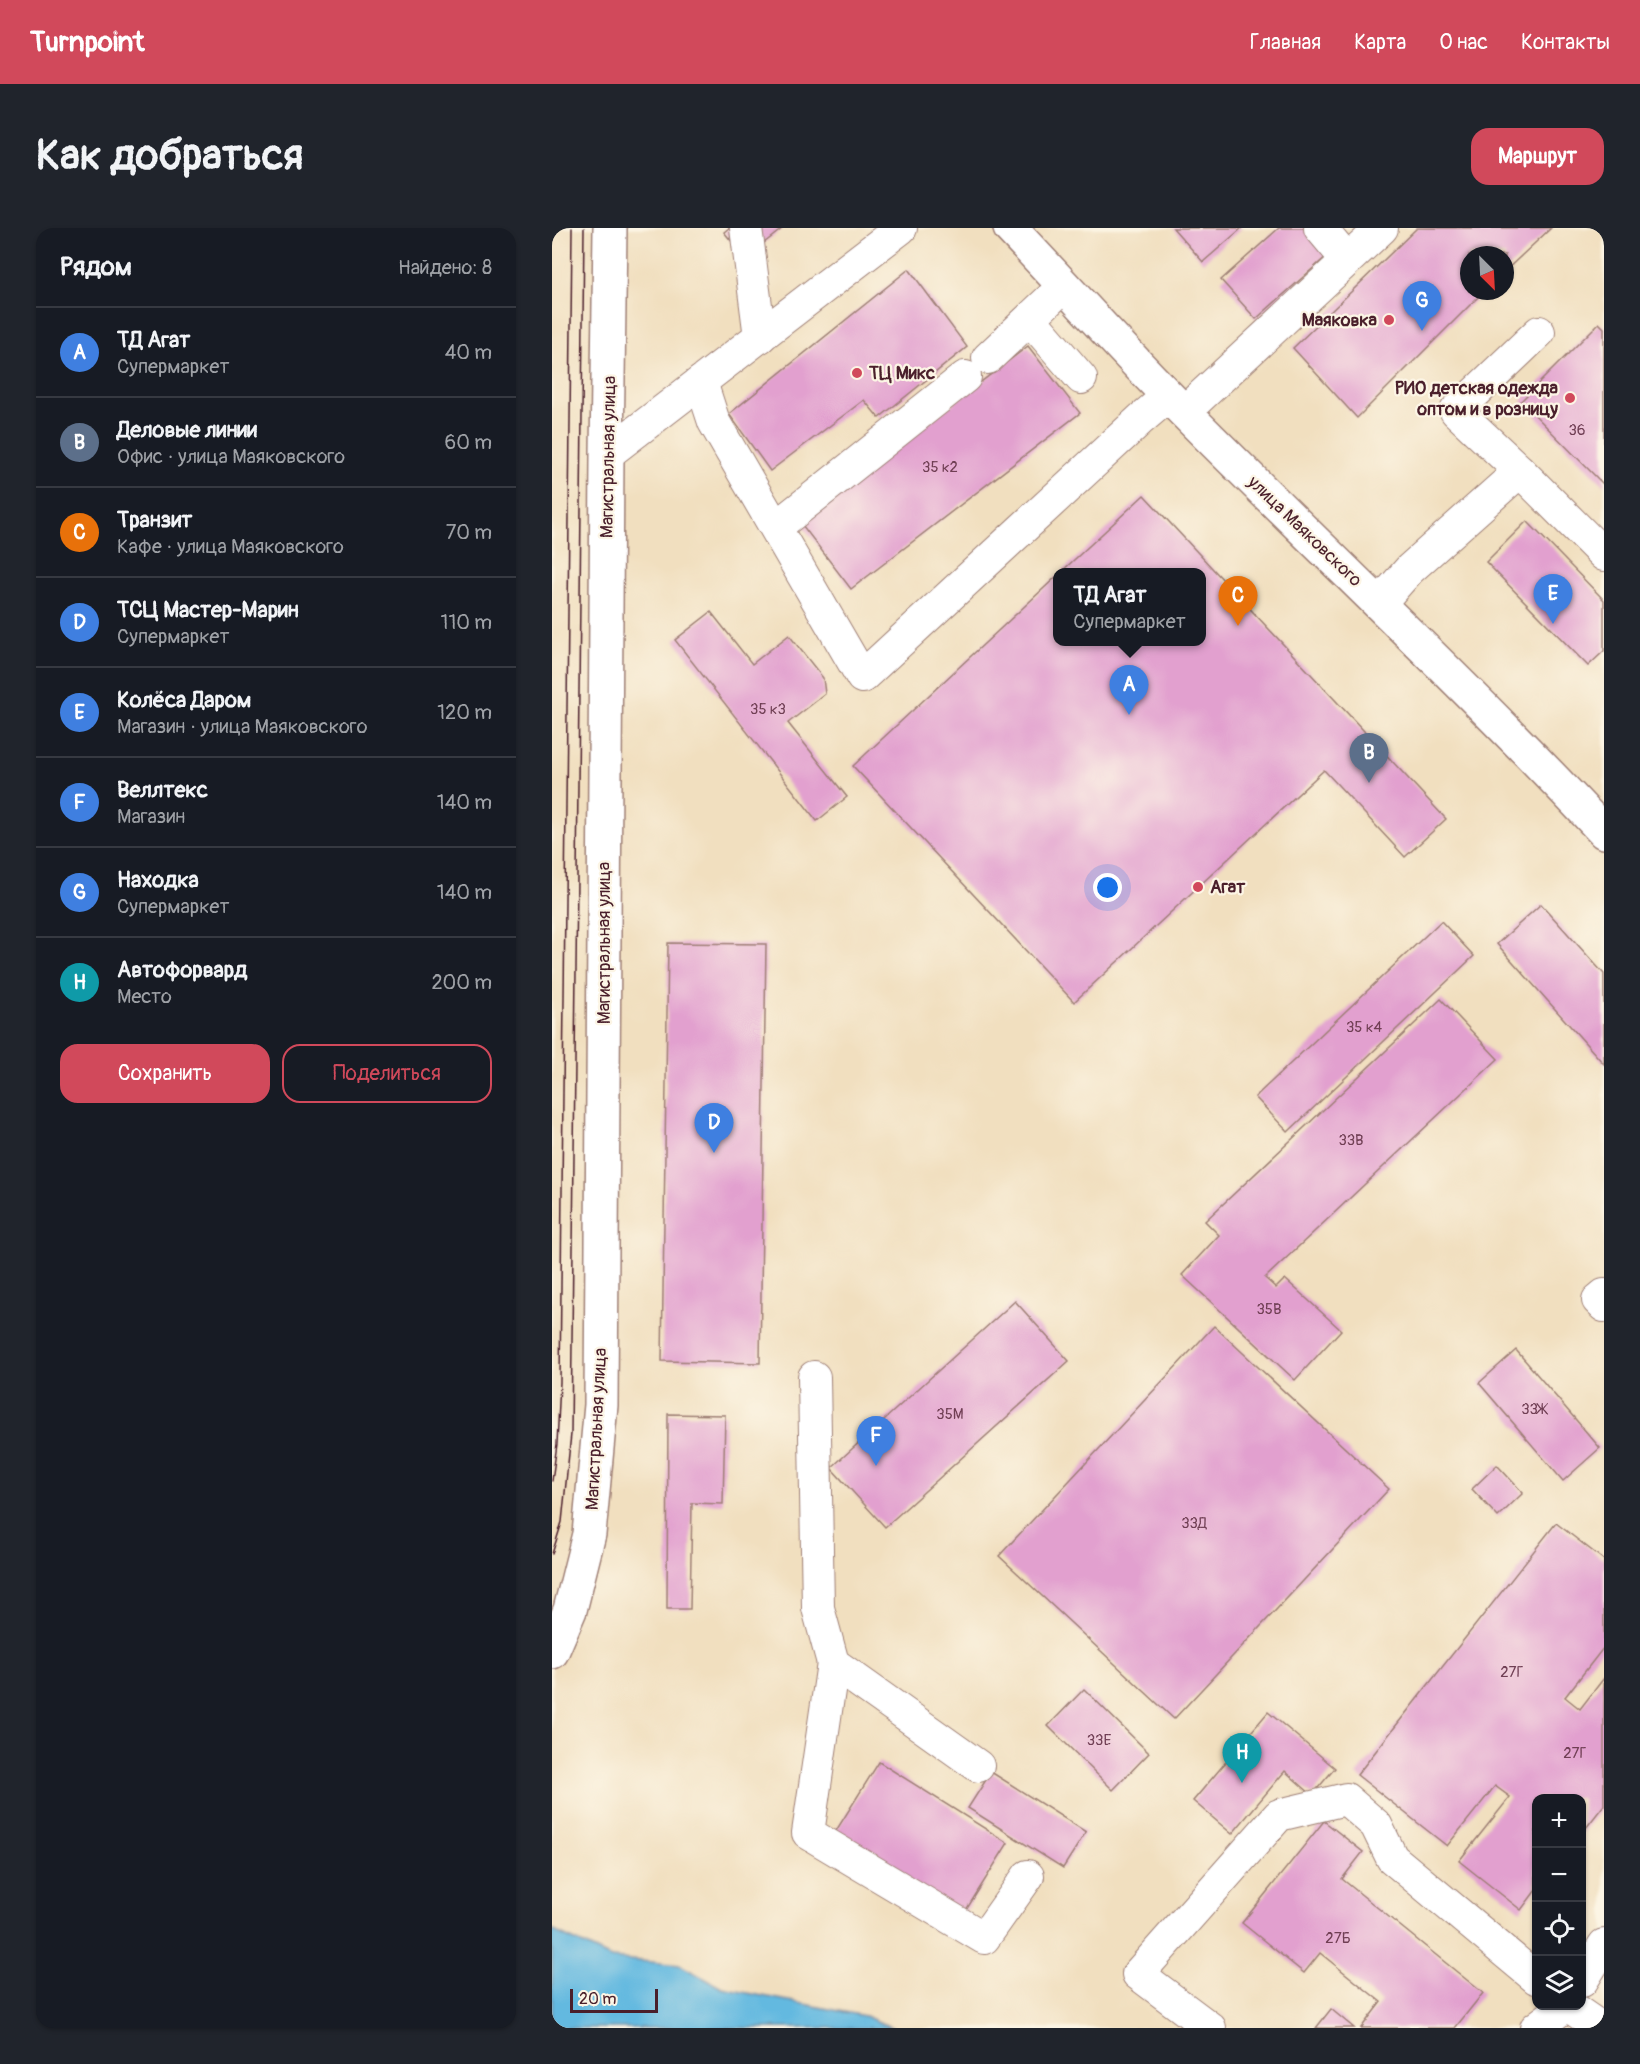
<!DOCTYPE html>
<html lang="ru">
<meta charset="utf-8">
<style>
:root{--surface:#171b24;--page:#20242c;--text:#f1f3f6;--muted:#9ea1a6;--line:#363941;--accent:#d1495b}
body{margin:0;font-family:Pangolin,sans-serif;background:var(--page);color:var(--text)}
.controls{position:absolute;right:18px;bottom:18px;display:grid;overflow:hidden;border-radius:12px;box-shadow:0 2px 4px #0004}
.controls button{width:54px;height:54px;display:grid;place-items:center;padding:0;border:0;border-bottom:2px solid var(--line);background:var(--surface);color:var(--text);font:30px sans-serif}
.compass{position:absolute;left:908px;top:18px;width:54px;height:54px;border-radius:50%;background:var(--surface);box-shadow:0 2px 4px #0004;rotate:156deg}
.scale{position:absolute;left:18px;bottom:15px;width:88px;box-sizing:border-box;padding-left:6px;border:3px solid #4a1f2b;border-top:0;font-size:16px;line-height:21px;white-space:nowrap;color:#4a1f2b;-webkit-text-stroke:4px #fcf5e5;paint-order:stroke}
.you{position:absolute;left:556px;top:660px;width:21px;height:21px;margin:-15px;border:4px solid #fff;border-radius:50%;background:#1a73e8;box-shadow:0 0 0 9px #1a73e833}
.badge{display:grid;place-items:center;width:39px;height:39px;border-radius:50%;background:var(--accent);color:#fff;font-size:20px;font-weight:700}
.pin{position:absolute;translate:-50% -50px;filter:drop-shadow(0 2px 3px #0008)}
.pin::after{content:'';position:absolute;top:32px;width:21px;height:18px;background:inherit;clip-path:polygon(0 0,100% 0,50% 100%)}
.popup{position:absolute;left:501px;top:340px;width:153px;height:78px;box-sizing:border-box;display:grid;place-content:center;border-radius:12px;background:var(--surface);filter:drop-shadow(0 2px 4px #0005);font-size:20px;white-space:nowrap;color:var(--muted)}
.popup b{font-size:22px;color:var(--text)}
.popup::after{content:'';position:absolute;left:50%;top:100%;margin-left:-12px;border:12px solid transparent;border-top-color:var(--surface)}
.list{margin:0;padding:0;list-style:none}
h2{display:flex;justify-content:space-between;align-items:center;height:78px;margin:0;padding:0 24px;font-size:26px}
h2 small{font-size:20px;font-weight:400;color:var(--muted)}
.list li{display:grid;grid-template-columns:39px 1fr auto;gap:18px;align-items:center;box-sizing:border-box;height:90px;padding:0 24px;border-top:2px solid var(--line)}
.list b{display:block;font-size:22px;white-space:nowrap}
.list p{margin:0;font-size:20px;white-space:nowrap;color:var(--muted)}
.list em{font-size:20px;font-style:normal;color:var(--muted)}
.actions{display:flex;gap:12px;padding:18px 24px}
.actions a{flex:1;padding:14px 0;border:2px solid var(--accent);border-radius:18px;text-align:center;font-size:21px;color:var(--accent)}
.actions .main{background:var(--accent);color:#fff}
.icon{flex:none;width:33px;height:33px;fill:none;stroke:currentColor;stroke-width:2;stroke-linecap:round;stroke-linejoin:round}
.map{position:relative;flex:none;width:1052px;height:1800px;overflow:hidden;border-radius:18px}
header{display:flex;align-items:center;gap:36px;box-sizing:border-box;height:84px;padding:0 30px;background:var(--accent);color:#fff}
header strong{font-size:28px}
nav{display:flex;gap:33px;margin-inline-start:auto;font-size:21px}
.intro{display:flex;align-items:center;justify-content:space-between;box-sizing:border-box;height:144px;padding:0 36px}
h1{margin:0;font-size:42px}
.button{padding:15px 27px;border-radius:18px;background:var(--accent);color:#fff;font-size:21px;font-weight:700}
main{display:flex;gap:36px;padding:0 36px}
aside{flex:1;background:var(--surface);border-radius:18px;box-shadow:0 2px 4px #0004}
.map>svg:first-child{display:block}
</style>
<header>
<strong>Turnpoint</strong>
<nav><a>Главная</a><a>Карта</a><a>О нас</a><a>Контакты</a></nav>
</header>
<div class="intro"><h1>Как добраться</h1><a class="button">Маршрут</a></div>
<main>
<aside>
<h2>Рядом<small>Найдено: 8</small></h2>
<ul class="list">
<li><span class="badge" style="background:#3f7fe0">A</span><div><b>ТД Агат</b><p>Супермаркет</p></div><em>40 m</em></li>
<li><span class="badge" style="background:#5c6f8a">B</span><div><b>Деловые линии</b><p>Офис · улица Маяковского</p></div><em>60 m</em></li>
<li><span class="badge" style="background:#e8710a">C</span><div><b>Транзит</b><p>Кафе · улица Маяковского</p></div><em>70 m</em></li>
<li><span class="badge" style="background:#3f7fe0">D</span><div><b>ТСЦ Мастер-Марин</b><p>Супермаркет</p></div><em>110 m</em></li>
<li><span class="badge" style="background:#3f7fe0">E</span><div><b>Колёса Даром</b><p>Магазин · улица Маяковского</p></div><em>120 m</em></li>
<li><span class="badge" style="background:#3f7fe0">F</span><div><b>Веллтекс</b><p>Магазин</p></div><em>140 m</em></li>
<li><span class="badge" style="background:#3f7fe0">G</span><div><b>Находка</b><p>Супермаркет</p></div><em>140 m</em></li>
<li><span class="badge" style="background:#0f9aa8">H</span><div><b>Автофорвард</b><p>Место</p></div><em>200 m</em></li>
</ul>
<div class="actions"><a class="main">Сохранить</a><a>Поделиться</a></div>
</aside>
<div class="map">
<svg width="1052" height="1800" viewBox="0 0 1052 1800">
<rect width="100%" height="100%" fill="#fcf5e5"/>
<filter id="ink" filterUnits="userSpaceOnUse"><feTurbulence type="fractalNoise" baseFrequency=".0167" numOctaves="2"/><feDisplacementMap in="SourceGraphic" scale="12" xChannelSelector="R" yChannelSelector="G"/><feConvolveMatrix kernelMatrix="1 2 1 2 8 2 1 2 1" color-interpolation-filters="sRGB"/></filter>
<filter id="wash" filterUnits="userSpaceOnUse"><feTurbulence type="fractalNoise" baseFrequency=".008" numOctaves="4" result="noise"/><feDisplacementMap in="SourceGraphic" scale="24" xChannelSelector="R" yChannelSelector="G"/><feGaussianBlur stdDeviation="1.35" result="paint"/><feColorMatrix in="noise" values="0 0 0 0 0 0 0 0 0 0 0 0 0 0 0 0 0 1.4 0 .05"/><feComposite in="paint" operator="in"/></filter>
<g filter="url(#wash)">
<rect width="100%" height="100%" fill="#f1dfbf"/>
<!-- water -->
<polygon fill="#63b9e0" stroke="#566c86" stroke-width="1.5" points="0,1702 59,1730 128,1737 170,1760 313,1788 341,1800 0,1800"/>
<g id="blocks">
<!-- building -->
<g fill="#e2a0cf">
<polygon points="177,0 231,0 193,30 172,4"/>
<polygon points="621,0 690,0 651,34"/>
<polygon points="727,0 752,0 776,27 704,91 669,52"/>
<polygon points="865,0 999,0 953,43 953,27 917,27 917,63 932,63 805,190 741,120"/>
<polygon points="357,41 415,119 327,190 312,172 218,243 177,186"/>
<polygon points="1047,95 1052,100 1052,257 969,173"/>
<polygon points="476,118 528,185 299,361 247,293"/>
<polygon points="592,267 894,591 853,629 772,542 522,774 301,538 505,348 505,414 649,414 649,344 509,344"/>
<polygon points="975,293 1052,372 1052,423 1036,438 934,334"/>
<polygon points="159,384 200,436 237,407 271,450 273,466 236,495 295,569 265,593 123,412"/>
<polygon points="989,676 1052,746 1052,836 945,716"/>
<polygon points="889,693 922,728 736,904 703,869"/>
<polygon points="116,715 214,716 208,1135 110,1133"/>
<polygon points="889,771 946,831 713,1050 724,1060 733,1051 789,1102 743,1152 630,1047 667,1007 653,993"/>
<polygon points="463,1073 517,1133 333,1299 279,1240"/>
<polygon points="662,1098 837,1261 622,1491 447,1328"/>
<polygon points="964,1122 1048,1220 1011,1253 927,1155"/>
<polygon points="116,1186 173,1187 171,1276 140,1275 138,1381 115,1381"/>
<polygon points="945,1237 971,1265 946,1289 920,1261"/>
<polygon points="1004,1295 1052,1332 1052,1419 1013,1469 1028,1481 1052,1450 1052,1577 1030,1605 1030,1570 984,1570 984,1662 969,1682 907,1633 958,1569 943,1558 895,1618 805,1547"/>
<polygon points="532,1461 597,1525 561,1562 496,1498"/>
<polygon points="716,1484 783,1540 760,1567 733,1543 680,1606 641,1573"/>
<polygon points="327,1534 456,1615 411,1687 282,1606"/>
<polygon points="439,1544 534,1604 511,1640 416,1580"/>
<polygon points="772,1593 811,1624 790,1651 931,1765 903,1800 809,1800 829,1774 768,1725 752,1745 690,1695"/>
<polygon points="779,1781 802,1800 764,1800"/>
</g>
</g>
</g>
<g filter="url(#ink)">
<use href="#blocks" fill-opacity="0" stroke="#9e7f75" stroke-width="1.5"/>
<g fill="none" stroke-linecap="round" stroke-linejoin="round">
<!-- minor casing -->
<g stroke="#9e7f75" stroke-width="34">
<g id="minor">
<polyline points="194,0 208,109"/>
<polyline points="768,0 795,32"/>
<polyline points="478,91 529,150"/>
<polyline points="436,130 512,58"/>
<polyline points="149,154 162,194 310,449 589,191 616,168"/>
<polyline points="632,184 830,0"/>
<polyline points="55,226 349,0"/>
<polyline points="968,243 904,183 987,104"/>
<polyline points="224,299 413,149"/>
<polyline points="827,376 858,341 968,243 1052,327"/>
<polyline points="1052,1067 1046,1072 1052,1078"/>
<polyline points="262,1149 266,1380 281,1435 426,1538"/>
<polyline points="281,1435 256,1605 432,1710 476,1648"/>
<polyline points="1030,1753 1052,1717"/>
<polyline points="1017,1778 1049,1800"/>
<polyline points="658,1800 586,1746 727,1587 794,1571 824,1597 840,1630 984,1750"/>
<polyline points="984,1800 1013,1778"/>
</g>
</g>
<!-- major casing -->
<g stroke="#9e7f75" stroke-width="36">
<g id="major">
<path d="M458,0C516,61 573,125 632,184C772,325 917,459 1052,604"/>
<polyline points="0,1424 18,1382 37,1306 49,1177 55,226 58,0"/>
</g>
</g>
<!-- minor -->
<use href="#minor" stroke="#fff" stroke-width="32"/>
<!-- major -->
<use href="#major" stroke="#fff" stroke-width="33"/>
<!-- tram -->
<g stroke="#4a1f2b" stroke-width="1.5">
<polyline points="0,1253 5,1216 8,1154 20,0"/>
<polyline points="0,1326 10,1294 19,1206 32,0"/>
</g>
</g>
</g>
<!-- markers -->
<g fill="#d1495b" stroke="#fcf5e5" stroke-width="2">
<circle cx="837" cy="92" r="6"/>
<circle cx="305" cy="145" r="6"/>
<circle cx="1018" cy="170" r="6"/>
<circle cx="646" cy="659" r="6"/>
</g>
<g text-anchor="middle" stroke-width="4.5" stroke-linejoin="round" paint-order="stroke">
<!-- number labels -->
<g font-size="15" fill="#703f54">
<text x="1025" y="207">36</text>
<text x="388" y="244">35 к2</text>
<text x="216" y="486">35 к3</text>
<text x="812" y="804">35 к4</text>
<text x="799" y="917">33В</text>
<text x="717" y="1086">35В</text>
<text x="982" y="1186">33Ж</text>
<text x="398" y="1191">35М</text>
<text x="642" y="1300">33Д</text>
<text x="960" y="1449">27Г</text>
<text x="547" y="1517">33Е</text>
<text x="1023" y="1530">27Г</text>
<text x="786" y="1715">27Б</text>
</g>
<!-- poi labels -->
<g font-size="18" font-weight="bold" fill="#4a1f2b" stroke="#fcf5e5" text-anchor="end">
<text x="825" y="98">Маяковка</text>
<text x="317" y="151" text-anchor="start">ТЦ Микс</text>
<text x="1006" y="166">РИО детская одежда<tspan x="1006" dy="21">оптом и в розницу</tspan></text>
<text x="658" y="665" text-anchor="start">Агат</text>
</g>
<!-- street labels -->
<g font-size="18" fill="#4a1f2b" stroke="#fcf5e5">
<text transform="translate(56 229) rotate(-89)" y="6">Магистральная улица</text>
<text transform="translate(753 303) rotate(44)" y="6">улица Маяковского</text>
<text transform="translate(52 715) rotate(-90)" y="6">Магистральная улица</text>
<text transform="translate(44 1201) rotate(-87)" y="6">Магистральная улица</text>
</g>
</g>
</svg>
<div class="controls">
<button>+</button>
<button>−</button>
<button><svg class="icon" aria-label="locate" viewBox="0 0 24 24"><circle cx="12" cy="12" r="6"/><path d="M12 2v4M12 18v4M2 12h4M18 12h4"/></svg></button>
<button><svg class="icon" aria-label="layers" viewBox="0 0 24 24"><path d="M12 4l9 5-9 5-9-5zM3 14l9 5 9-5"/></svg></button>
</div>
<svg class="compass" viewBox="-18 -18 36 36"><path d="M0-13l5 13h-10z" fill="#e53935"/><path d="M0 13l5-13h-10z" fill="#9ea1a6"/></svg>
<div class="scale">20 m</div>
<div class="you"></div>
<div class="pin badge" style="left:577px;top:487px;background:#3f7fe0">A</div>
<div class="popup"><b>ТД Агат</b>Супермаркет</div>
<div class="pin badge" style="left:817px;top:555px;background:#5c6f8a">B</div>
<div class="pin badge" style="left:686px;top:398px;background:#e8710a">C</div>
<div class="pin badge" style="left:162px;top:925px;background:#3f7fe0">D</div>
<div class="pin badge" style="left:1001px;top:396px;background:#3f7fe0">E</div>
<div class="pin badge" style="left:324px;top:1238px;background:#3f7fe0">F</div>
<div class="pin badge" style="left:870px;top:103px;background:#3f7fe0">G</div>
<div class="pin badge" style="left:690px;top:1555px;background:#0f9aa8">H</div>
</div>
</main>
